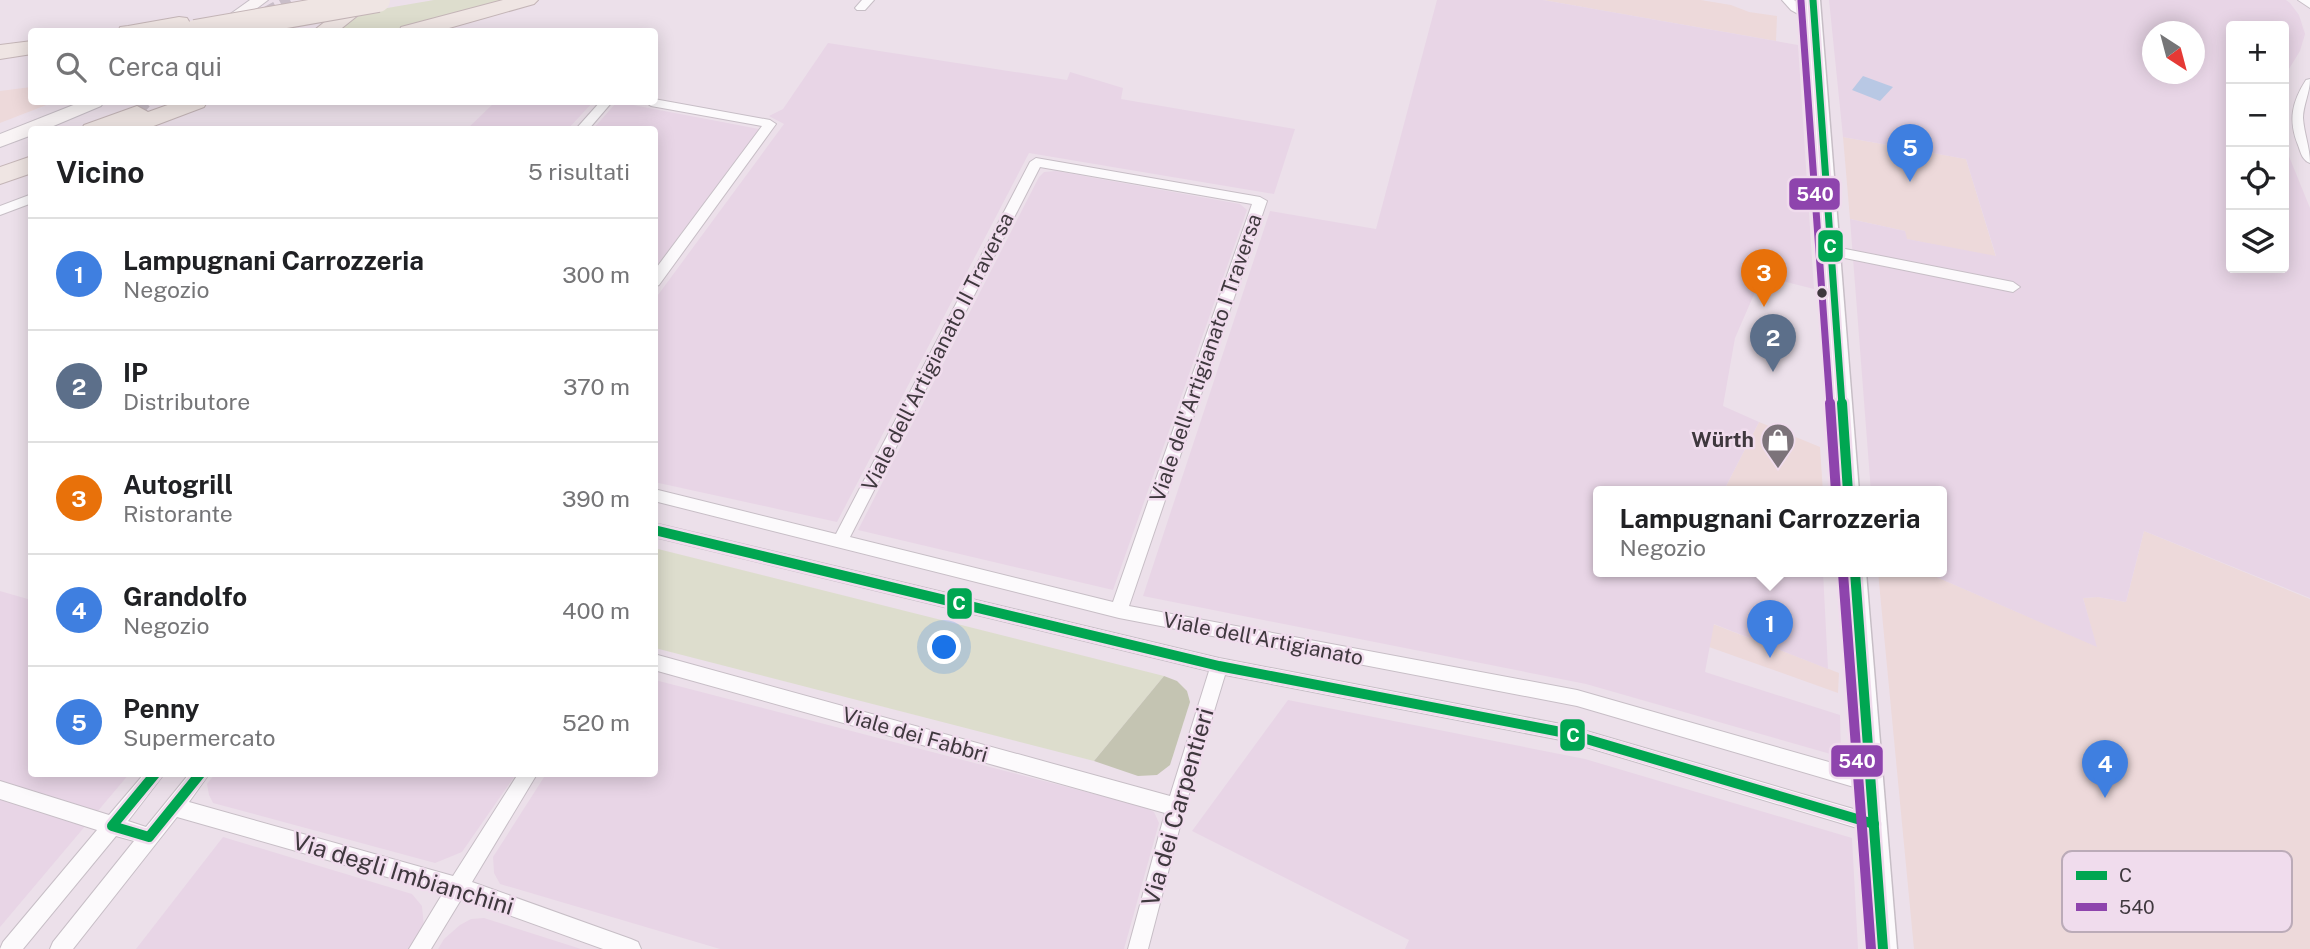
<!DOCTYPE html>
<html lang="it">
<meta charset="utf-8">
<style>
:root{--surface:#fff;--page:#f2f2f2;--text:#202124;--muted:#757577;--line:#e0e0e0;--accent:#ea580c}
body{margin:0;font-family:"Public Sans",sans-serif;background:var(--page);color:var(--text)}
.controls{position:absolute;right:21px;top:21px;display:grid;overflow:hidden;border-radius:7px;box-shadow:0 4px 18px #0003}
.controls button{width:63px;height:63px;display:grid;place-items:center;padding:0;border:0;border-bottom:2px solid var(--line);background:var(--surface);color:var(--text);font:35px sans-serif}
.compass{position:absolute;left:2142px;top:21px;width:63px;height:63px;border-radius:50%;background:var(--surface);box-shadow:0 4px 18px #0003;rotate:144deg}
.you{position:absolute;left:945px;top:648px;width:24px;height:24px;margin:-18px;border:5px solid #fff;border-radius:50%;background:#1a73e8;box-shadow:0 0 0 10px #1a73e833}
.badge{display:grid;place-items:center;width:46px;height:46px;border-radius:50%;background:var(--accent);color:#fff;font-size:23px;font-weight:700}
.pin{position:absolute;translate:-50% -58px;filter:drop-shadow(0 2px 4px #0008)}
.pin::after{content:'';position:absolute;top:37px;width:24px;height:21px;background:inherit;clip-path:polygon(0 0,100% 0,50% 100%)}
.popup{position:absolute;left:1593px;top:486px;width:354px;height:91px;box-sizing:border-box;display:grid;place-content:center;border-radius:7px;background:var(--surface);filter:drop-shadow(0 2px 5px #0005);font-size:23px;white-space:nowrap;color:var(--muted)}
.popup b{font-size:26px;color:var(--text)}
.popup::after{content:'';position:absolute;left:50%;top:100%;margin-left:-14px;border:14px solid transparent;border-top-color:var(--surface)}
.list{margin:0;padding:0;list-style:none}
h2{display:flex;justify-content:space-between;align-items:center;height:91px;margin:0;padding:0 28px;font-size:30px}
h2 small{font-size:23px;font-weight:400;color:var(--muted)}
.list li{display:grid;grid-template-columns:46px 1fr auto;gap:21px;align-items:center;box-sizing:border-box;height:112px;padding:0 28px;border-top:2px solid var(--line)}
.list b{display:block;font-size:26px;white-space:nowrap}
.list p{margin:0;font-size:23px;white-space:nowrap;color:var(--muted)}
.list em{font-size:23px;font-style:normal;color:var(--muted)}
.icon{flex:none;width:38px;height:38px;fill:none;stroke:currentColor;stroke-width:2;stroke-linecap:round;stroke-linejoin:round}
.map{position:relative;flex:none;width:2310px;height:949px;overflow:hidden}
.search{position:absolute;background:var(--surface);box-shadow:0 4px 18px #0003;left:28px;top:28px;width:630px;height:77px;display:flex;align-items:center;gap:18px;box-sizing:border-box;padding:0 24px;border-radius:7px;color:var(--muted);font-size:26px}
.panel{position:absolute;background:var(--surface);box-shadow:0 4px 18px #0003;left:28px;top:126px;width:630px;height:651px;border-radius:7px}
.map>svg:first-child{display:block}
</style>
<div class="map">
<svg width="2310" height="949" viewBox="0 0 2310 949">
<rect width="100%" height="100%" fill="#ece0ea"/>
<!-- commercial -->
<g fill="#edd9da">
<polygon points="1543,0 1701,0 1731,5 1749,12 1777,16 1776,41"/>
<polygon points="31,87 32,102 54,102 0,123 0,91"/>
<polygon points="1843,137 1966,159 1996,257 1906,239 1905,231 1850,219"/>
<polygon points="1759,422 1820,447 1823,492 1723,492"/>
<polygon points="2144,531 2310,599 2310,949 1914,949 1878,572 1925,572 2096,646 2083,598 2098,597 2126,602"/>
<polygon points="1713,624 1839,673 1838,693 1709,647"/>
</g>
<!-- built -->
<g fill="#e8d5e6" fill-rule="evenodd">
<polygon points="1437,0 1543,0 1798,45 1814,289 1762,276 1735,338 1723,406 1759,422 1723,492 1598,492 1598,572 1823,572 1828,669 1714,624 1705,672 1840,715 1841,757 1586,684 1143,596 1270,211 1376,229"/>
<path d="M1829,0H2286L2290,3L2299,15L2305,34L2300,51L2284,77V26H2231V268H2284V144L2310,208V598L2144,531L2126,602L2098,597L2083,598L2097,647L1925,572H1942V492H1871L1850,219L1905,231L1907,239L1996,256L1966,159L1843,137ZM2152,32H2194V74H2152Z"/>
<polygon points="828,43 1067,80 1070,72 1123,88 1121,99 1295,129 1274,194 1029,153 837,522 654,482 655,299 784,124 769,116 783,109"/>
<polygon points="495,102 593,102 568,129 467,129"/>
<polygon points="617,102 759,129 655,268 654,130 593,129"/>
<polygon points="1056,171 1240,204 1247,210 1113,590 858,530 1039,177 1044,172"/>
<polygon points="0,591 31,600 32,774 129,774 0,927"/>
<polygon points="655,680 1144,807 1154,812 1159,823 1124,949 720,949 500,884 494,873 493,857 546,774 654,774"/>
<polygon points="1288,700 1585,759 1852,838 1858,949 1405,949 1409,940 1192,831"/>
<polygon points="215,774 516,774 462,852 435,863 213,803 209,795 207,784"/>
<polygon points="223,837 412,894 422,906 424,927 409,949 136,949"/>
<polygon points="484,918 581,949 438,949 444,939 460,925 471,919"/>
</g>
<!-- green -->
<g fill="#ddddcd">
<polygon points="434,0 510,0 389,31 336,32 364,12"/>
<polygon points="654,548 1164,676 1094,761 655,648"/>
</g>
<!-- forest -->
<polygon fill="#c4c4b2" points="1164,676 1177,681 1187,691 1190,702 1170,765 1157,775 1138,776 1094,761"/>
<!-- water -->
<polygon fill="#b8c8e4" points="1863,76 1893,87 1880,101 1852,90"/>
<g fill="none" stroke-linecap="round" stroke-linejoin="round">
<!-- minor-tunnel -->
<g stroke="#c9bec8" stroke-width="13" stroke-dasharray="13 6" stroke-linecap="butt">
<polyline points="265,14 290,0"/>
<polyline points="126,122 145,102"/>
</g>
<!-- minor casing -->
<g stroke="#c7bec6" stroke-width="2">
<g id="minor">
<polygon points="862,0 874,0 865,10 857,10 855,8"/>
<polygon points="1782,0 1794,0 1821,19 1811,21 1791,10"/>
<polygon points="2298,0 2310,0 2310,8"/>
<path d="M2310,79C2310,93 2303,105 2303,118C2304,134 2310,147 2310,163C2302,160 2301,153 2298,145C2288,120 2292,102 2306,80Z"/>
<polygon points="654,99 770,120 776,124 659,285 654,287 654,271 762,126 651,106 645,102 654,102"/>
<polygon points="600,102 612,102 588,130 575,130"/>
<path d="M1036,158L1260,197L1267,201L1129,606L1577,690L1871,774L1878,777L1880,783L1878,789L1871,792L1577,706L1119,618L654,501V489L836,534L1030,162ZM1040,167L1252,204L1113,602L850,537Z"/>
<polygon points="32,194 32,203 0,215 0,206"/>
<polygon points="1830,246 2013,282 2020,287 2013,292 1825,254 1823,251"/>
<polygon points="654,523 1219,658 1566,725 1874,815 1881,818 1884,824 1881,830 1874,833 1566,741 1225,675 1185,807 1148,949 1128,949 1165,813 654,670 654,654 1170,796 1209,671 654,537"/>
<polygon points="144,774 164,774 128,821 146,827 189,774 209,774 189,802 453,876 518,774 537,774 472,882 631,939 638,942 641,949 603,949 462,898 431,949 409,949 443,893 177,817 73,949 50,949 53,942 134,841 116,836 23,949 0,949 3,942 97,830 0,799 0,781 109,815"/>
</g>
</g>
<!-- tertiary casing -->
<g stroke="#c7bec6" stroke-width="3">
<g id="tertiary">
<polygon points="1806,0 1820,0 1859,492 1837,492"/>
<polygon points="1844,572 1866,572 1897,949 1869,949"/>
</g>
</g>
<!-- secondary casing -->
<g stroke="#c7bec6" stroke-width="2">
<g id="secondary">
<polygon points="250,0 268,0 227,31 215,31 213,28 215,25"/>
<polygon points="81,102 104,102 101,106 44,130 32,130 32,135 0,147 0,134"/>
</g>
</g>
<!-- motorway casing -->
<g stroke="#c4b5b7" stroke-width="2">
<g id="motorway">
<polygon points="352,0 377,0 337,32 312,32"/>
<polygon points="503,0 538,0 534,4 435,32 399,32 401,27"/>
<polygon points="179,17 187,18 190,23 187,28 167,32 118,32 120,27 128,26"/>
<polygon points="32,41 32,54 0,59 0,45"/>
<polygon points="176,102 207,102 204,107 143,130 81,130 84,125 137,106 148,112"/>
<polygon points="32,156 32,173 0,184 0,167"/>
</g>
</g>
<!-- minor -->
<use href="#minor" fill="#fcfafc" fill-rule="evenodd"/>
<!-- tertiary -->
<use href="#tertiary" fill="#fcfafc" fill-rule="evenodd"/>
<!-- secondary -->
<use href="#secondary" fill="#f9f4f5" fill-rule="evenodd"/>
<!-- motorway -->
<use href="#motorway" fill="#efe5e3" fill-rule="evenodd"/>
<!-- motorway-bridge casing -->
<g stroke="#c4b5b7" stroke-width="26" stroke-linecap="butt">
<polyline id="motorway-bridge" points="195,32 378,0"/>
</g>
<!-- motorway-bridge -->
<use href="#motorway-bridge" stroke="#efe5e3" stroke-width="24"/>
<!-- bus-1-far1 casing -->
<g stroke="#f0dced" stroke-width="11">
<polyline id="bus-1-far1" points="1813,0 1842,405"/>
</g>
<!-- bus-1 casing -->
<g stroke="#f0dced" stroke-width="15">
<g id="bus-1">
<polyline points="1842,403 1848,492"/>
<polyline points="654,530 1219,666 1566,733 1874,824"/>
<polyline points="1855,572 1883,949"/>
<polyline points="155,774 112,826 149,837 200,774"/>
</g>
</g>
<!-- bus-2-far1 casing -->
<g stroke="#f0dced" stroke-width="11">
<polyline id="bus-2-far1" points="1801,1 1830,405"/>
</g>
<!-- bus-2 casing -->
<g stroke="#f0dced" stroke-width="15">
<g id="bus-2">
<polyline points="1830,403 1836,492"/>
<polyline points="1843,573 1871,949"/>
</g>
</g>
<!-- bus-1-far1 -->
<use href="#bus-1-far1" stroke="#00a651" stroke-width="7"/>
<!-- bus-1 -->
<use href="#bus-1" stroke="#00a651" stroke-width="10"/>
<!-- bus-2-far1 -->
<use href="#bus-2-far1" stroke="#8e44ad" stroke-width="7"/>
<!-- bus-2 -->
<use href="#bus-2" stroke="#8e44ad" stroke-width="10"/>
</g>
<!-- icons -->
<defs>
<g id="shop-pin" transform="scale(1.75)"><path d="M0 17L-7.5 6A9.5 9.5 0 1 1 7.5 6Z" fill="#7c737a" stroke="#f0dced"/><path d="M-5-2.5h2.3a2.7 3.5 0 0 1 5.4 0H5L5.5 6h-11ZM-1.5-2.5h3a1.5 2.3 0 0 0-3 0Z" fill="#fff"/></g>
</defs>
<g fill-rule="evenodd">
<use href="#shop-pin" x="1778" y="440"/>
</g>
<!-- markers -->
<circle fill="#3f383e" stroke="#f0dced" stroke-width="2.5" cx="1822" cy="293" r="6"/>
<g text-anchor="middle" stroke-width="5" stroke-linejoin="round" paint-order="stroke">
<!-- street labels -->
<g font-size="21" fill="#3f383e" stroke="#f0dced">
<text transform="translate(938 352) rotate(-63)" y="7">Viale dell'Artigianato II Traversa</text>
<text transform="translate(1206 358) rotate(-71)" y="7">Viale dell'Artigianato I Traversa</text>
<text transform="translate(1263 639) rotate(11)" y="7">Viale dell'Artigianato</text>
<text transform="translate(915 735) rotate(16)" y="7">Viale dei Fabbri</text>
</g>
<!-- poi labels -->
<g font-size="21" font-weight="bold" fill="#3f383e" stroke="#f0dced" text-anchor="end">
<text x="1754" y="447">Würth</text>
</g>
<!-- near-street labels -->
<g font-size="24" fill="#3f383e" stroke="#f0dced">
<text transform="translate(1178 807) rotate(-74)" y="8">Via dei Carpentieri</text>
<text transform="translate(403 874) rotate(17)" y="8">Via degli Imbianchini</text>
</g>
</g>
<!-- legend -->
<rect x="2062" y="851" width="230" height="81" rx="10" fill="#f0dced" stroke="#bbabb8" stroke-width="2"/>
<rect x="2076" y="871" width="31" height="9" fill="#00a651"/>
<rect x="2076" y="903" width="31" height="8" fill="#8e44ad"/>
<g font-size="19" fill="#3f383e">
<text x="2119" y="882">C</text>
<text x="2119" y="914">540</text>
</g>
<g stroke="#f0dced" stroke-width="2.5">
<rect x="1788" y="177" width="53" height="34" rx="7" fill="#8e44ad"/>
<rect x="1817" y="229" width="27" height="34" rx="7" fill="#00a651"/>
<rect x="946" y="587" width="27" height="33" rx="7" fill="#00a651"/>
<rect x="1559" y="718" width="27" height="34" rx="7" fill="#00a651"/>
<rect x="1830" y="744" width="54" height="34" rx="7" fill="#8e44ad"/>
</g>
<g font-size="19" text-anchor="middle" font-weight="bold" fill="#fff">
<text x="1815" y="201">540</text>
<text x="1830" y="253">C</text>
<text x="959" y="610">C</text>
<text x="1573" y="742">C</text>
<text x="1857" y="768">540</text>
</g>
</svg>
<div class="controls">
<button>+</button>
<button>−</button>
<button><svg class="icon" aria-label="locate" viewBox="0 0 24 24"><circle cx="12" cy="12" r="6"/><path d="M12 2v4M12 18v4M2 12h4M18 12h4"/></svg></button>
<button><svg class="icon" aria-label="layers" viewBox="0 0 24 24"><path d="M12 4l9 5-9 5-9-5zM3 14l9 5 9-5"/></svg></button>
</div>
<svg class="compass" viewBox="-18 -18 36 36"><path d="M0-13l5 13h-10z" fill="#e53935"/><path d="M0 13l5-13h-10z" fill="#757577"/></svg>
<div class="you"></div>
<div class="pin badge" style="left:1770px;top:658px;background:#3f7fe0">1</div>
<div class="popup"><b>Lampugnani Carrozzeria</b>Negozio</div>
<div class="pin badge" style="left:1773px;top:372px;background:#5c6f8a">2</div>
<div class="pin badge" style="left:1764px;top:307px;background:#e8710a">3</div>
<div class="pin badge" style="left:2105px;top:798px;background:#3f7fe0">4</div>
<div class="pin badge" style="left:1910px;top:182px;background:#3f7fe0">5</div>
<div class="search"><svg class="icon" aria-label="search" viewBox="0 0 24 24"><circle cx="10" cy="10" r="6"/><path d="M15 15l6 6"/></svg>Cerca qui</div>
<section class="panel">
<h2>Vicino<small>5 risultati</small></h2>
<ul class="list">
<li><span class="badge" style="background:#3f7fe0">1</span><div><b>Lampugnani Carrozzeria</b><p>Negozio</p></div><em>300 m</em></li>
<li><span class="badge" style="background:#5c6f8a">2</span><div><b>IP</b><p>Distributore</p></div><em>370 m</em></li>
<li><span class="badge" style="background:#e8710a">3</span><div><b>Autogrill</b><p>Ristorante</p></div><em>390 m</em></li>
<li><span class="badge" style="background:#3f7fe0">4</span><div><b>Grandolfo</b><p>Negozio</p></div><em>400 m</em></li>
<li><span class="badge" style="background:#3f7fe0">5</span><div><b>Penny</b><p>Supermercato</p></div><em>520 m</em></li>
</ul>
</section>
</div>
